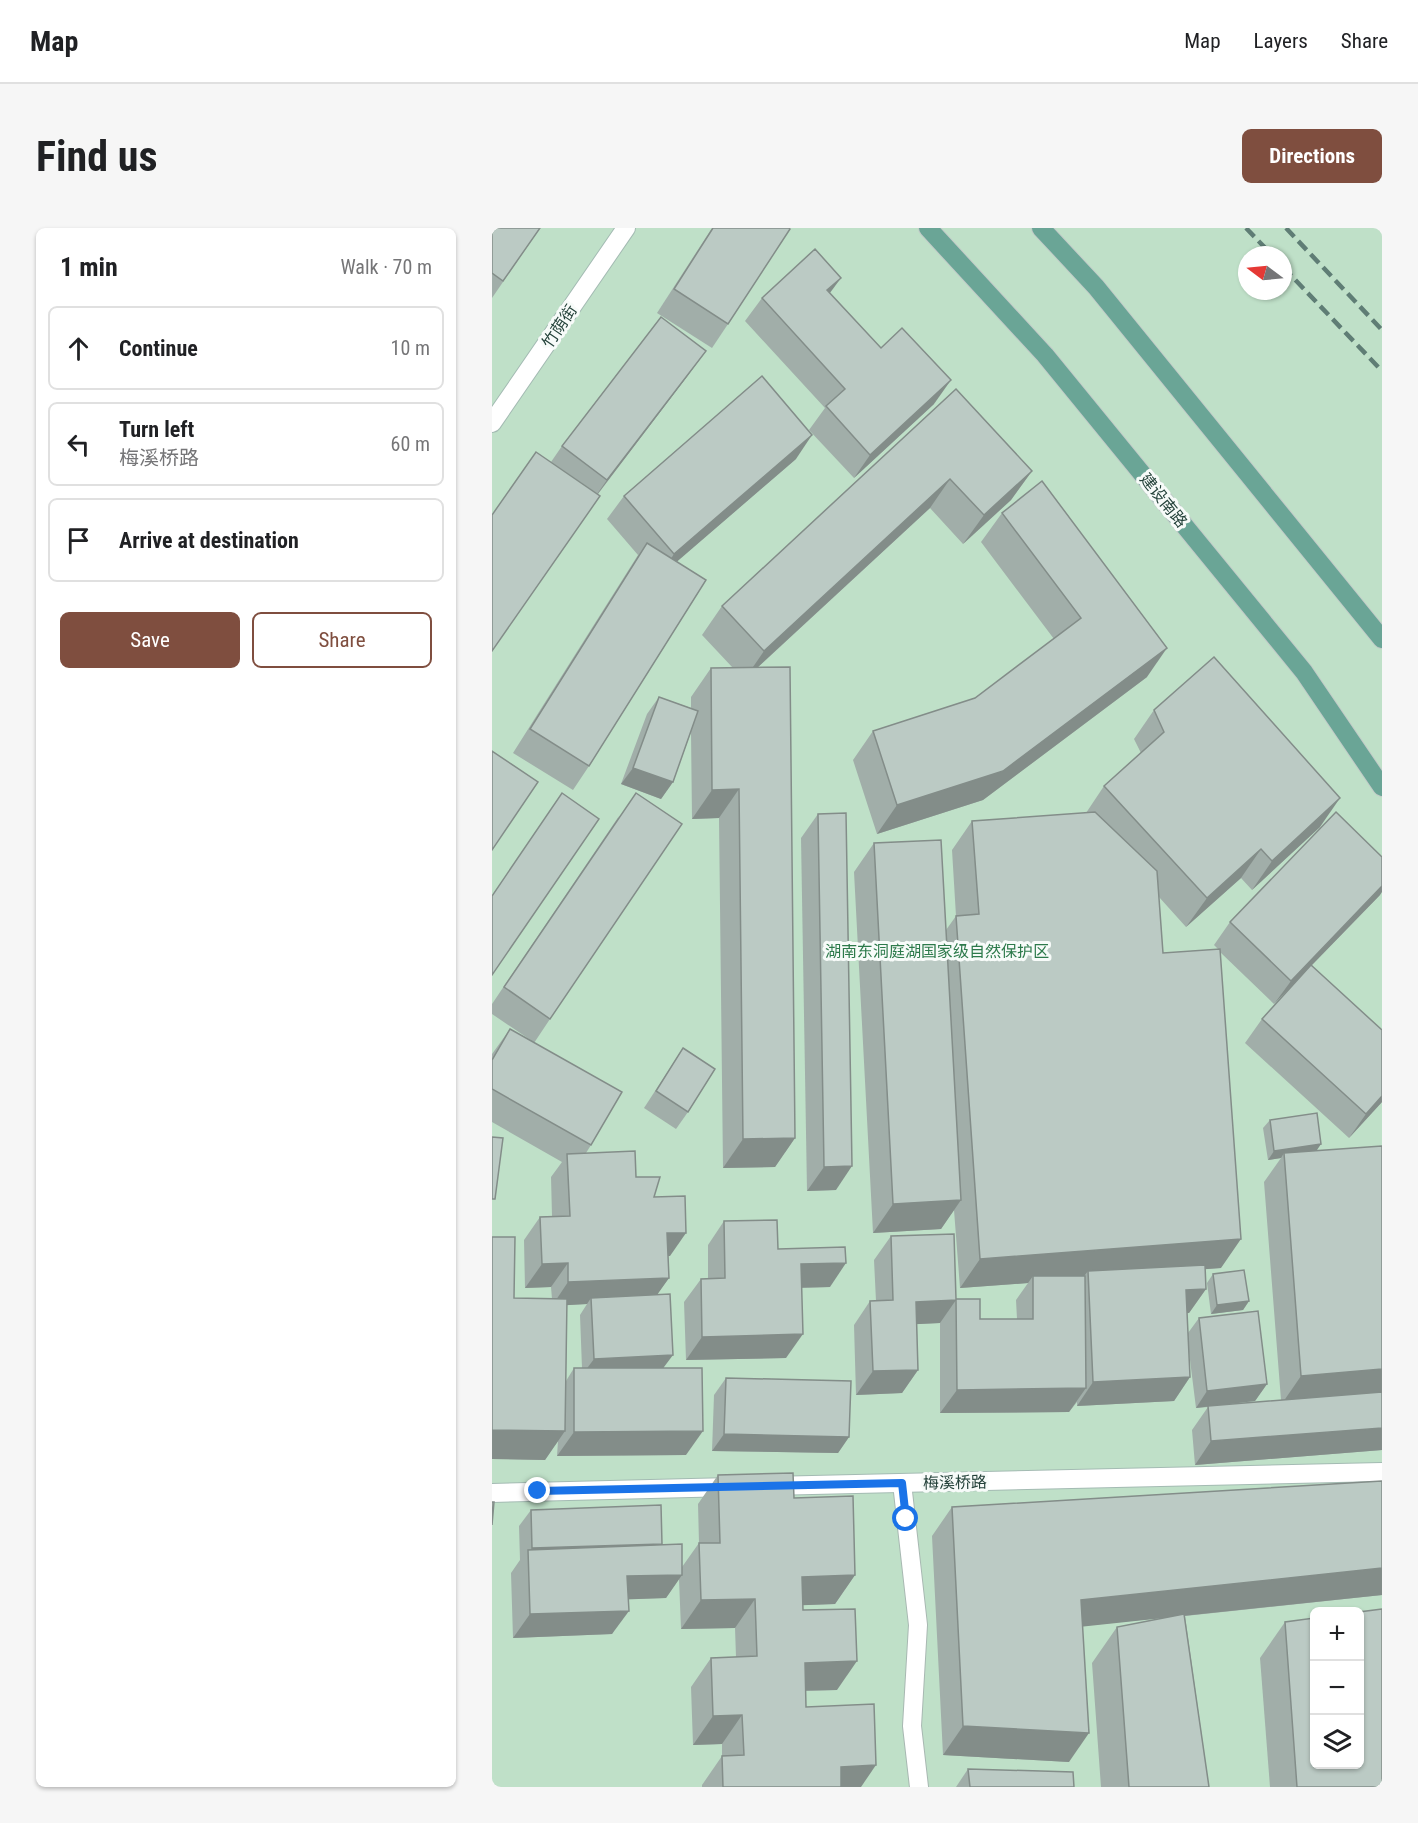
<!DOCTYPE html>
<meta charset="utf-8">
<style>
:root{--surface:#fff;--page:#f6f6f6;--text:#202124;--muted:#757577;--line:#e0e0e0;--accent:#7f4e3f}
body{margin:0;font-family:"Roboto Condensed","Noto Sans SC",sans-serif;background:var(--page);color:var(--text)}
.controls{position:absolute;right:18px;bottom:18px;display:grid;overflow:hidden;border-radius:9px;box-shadow:0 2px 4px #0004}
.controls button{width:54px;height:54px;display:grid;place-items:center;padding:0;border:0;border-bottom:2px solid var(--line);background:var(--surface);color:var(--text);font:30px sans-serif}
.compass{position:absolute;left:746px;top:18px;width:54px;height:54px;border-radius:50%;background:var(--surface);box-shadow:0 2px 4px #0004;rotate:286deg}
.stop{position:absolute;width:18px;height:18px;margin:-14px;border:4px solid #1a73e8;border-radius:50%;background:#fff}
.stop.end{background:#1a73e8;border-color:#fff;box-shadow:0 2px 6px #0008}
.list{margin:0;padding:0;list-style:none}
h2{display:flex;justify-content:space-between;align-items:center;height:78px;margin:0;padding:0 24px;font-size:26px}
h2 small{font-size:20px;font-weight:400;color:var(--muted)}
.list li{display:grid;grid-template-columns:39px 1fr auto;gap:18px;align-items:center;box-sizing:border-box;height:84px;margin:0 12px 12px;padding:0 12px;border:2px solid var(--line);border-radius:9px}
.list b{display:block;font-size:22px;white-space:nowrap}
.list p{margin:0;font-size:20px;white-space:nowrap;color:var(--muted)}
.list em{font-size:20px;font-style:normal;color:var(--muted)}
.actions{display:flex;gap:12px;padding:18px 24px}
.actions a{flex:1;padding:14px 0;border:2px solid var(--accent);border-radius:9px;text-align:center;font-size:21px;color:var(--accent)}
.actions .main{background:var(--accent);color:#fff}
.icon{flex:none;width:33px;height:33px;fill:none;stroke:currentColor;stroke-width:2;stroke-linecap:round;stroke-linejoin:round}
.map{position:relative;flex:none;width:890px;height:1559px;overflow:hidden;border-radius:9px}
header{display:flex;align-items:center;gap:36px;box-sizing:border-box;height:84px;padding:0 30px;background:var(--surface);border-bottom:2px solid var(--line)}
header strong{font-size:28px}
nav{display:flex;gap:33px;margin-inline-start:auto;font-size:21px}
.intro{display:flex;align-items:center;justify-content:space-between;box-sizing:border-box;height:144px;padding:0 36px}
h1{margin:0;font-size:42px}
.button{padding:15px 27px;border-radius:9px;background:var(--accent);color:#fff;font-size:21px;font-weight:700}
main{display:flex;gap:36px;padding:0 36px}
aside{flex:1;background:var(--surface);border-radius:9px;box-shadow:0 2px 4px #0004}
.map>svg:first-child{display:block}
</style>
<header>
<strong>Map</strong>
<nav><a>Map</a><a>Layers</a><a>Share</a></nav>
</header>
<div class="intro"><h1>Find us</h1><a class="button">Directions</a></div>
<main>
<aside>
<h2>1 min<small>Walk · 70 m</small></h2>
<ul class="list">
<li><svg class="icon" aria-label="ahead" viewBox="0 0 24 24"><path d="M12 20V5M6 11l6-6 6 6"/></svg><div><b>Continue</b></div><em>10 m</em></li>
<li><svg class="icon" aria-label="left" viewBox="0 0 24 24"><path d="M17 20v-9H6M10 6l-5 5 5 5"/></svg><div><b>Turn left</b><p>梅溪桥路</p></div><em>60 m</em></li>
<li><svg class="icon" aria-label="arrive" viewBox="0 0 24 24"><path d="M6 21V4h12l-3 4 3 4H6"/></svg><div><b>Arrive at destination</b></div></li>
</ul>
<div class="actions"><a class="main">Save</a><a>Share</a></div>
</aside>
<div class="map">
<svg width="890" height="1559" viewBox="0 0 890 1559">
<rect width="100%" height="100%" fill="#e6efeb"/>
<!-- green -->
<path fill="#bfe0c8" fill-rule="evenodd" d="M0,0H890V1559H0ZM755,27H791V63H755ZM822,1384H868V1536H822Z"/>
<g fill="none" stroke-linecap="round" stroke-linejoin="round">
<!-- minor casing -->
<g stroke="#a8b8b2" stroke-width="20">
<polyline id="minor" points="410,1255 426,1397 420,1498 427,1559"/>
</g>
<!-- secondary casing -->
<g stroke="#a4bbb3" stroke-width="20">
<g id="secondary">
<polyline points="0,195 134,0"/>
<polyline points="277,1258 890,1244"/>
<polyline points="0,1265 240,1259"/>
</g>
</g>
<!-- primary casing -->
<g stroke="#c2cac8" stroke-width="20">
<g id="primary">
<polyline points="436,0 553,127 812,444 890,559"/>
<polyline points="549,0 604,59 890,411"/>
</g>
</g>
<!-- minor -->
<use href="#minor" stroke="#fff" stroke-width="18"/>
<!-- secondary -->
<use href="#secondary" stroke="#fff" stroke-width="18"/>
<!-- primary -->
<use href="#primary" stroke="#6aa596" stroke-width="18"/>
<!-- rail -->
<g stroke="#5f7d75" stroke-width="4.5" stroke-dasharray="12 6" stroke-linecap="butt">
<polyline points="754,0 780,27"/>
<polyline points="794,0 890,102"/>
<polyline points="791,39 890,143"/>
</g>
</g>
<!-- wall -->
<g fill="#a1aea9" fill-rule="evenodd">
<polygon points="0,0 48,0 0,70"/>
<polygon points="220,0 297,0 236,96 220,120 165,85"/>
<polygon points="338,65 389,120 442,176 362,250 317,202 333,180 253,93 270,70"/>
<polygon points="197,146 106,266 59,234 70,218"/>
<polygon points="464,161 540,243 519,272 471,316 438,280 265,440 303,910 283,939 231,940 227,590 200,591 199,504 181,554 169,571 129,556 155,486 167,469 199,480 199,469 219,440 241,440 210,407 230,378"/>
<polygon points="304,231 185,333 97,538 81,562 21,525 146,327 115,291 132,268"/>
<polygon points="510,285 655,449 491,572 385,606 361,532 381,503 483,470 562,411 489,314"/>
<polygon points="662,482 828,599 760,662 749,650 694,699 667,669 671,725 726,721 722,717 738,694 888,667 820,737 890,874 857,910 753,815 770,791 799,759 782,776 728,724 729,1040 713,1041 714,1061 697,1085 695,1085 696,1105 707,1090 775,1156 763,1173 736,1176 789,1172 772,954 789,930 776,932 771,900 778,892 825,923 890,1222 703,1237 700,1202 716,1179 704,1180 697,1124 698,1149 682,1173 585,1178 585,1174 577,1184 448,1185 448,1095 425,1096 426,1142 410,1165 364,1167 362,1097 378,1073 384,1073 382,1032 399,1008 464,1071 488,1091 525,1091 524,1072 536,1055 468,1060 462,982 449,1001 381,1005 362,644 382,615 454,702 464,688 460,622 480,593 594,585 612,558 649,525 642,511"/>
<polygon points="326,586 344,962 315,963 309,610"/>
<path d="M127,588L58,791L42,815L99,917L94,925L144,949L162,969L178,1028H176L177,1050L165,1066L172,1140L194,1227L65,1228L66,1213L53,1232L0,1231V1009L22,1070L60,1071L59,1059L33,1060L32,1012L48,989L60,988L59,949L70,934L0,894V826L18,801L40,813L0,786V776ZM95,1076L88,1087L90,1140H82L74,1153L75,1077Z"/>
<polygon points="191,820 196,884 184,901 152,880"/>
<polygon points="232,993 286,1021 338,1059 310,1060 294,1130 194,1132 192,1074 209,1051 216,1051 216,1017"/>
<polygon points="721,1046 757,1073 751,1082 719,1086 715,1055"/>
<polygon points="234,1150 357,1209 346,1225 220,1223 222,1167"/>
<polygon points="226,1247 302,1270 363,1347 343,1376 311,1377 311,1382 345,1462 313,1463 314,1479 369,1559 210,1559 210,1557 230,1528 230,1516 201,1517 199,1459 219,1430 244,1429 243,1400 189,1401 187,1351 174,1370 136,1371 120,1406 21,1410 19,1345 28,1332 27,1298 39,1282 170,1316 170,1317 190,1339 207,1315 206,1276"/>
<polygon points="890,1253 890,1367 693,1388 717,1559 609,1559 600,1435 625,1399 677,1389 590,1398 577,1534 451,1527 440,1308 460,1279"/>
<polygon points="793,1394 890,1559 778,1559 768,1430"/>
<polygon points="476,1541 582,1559 464,1559"/>
</g>
<!-- shaded-wall -->
<g fill="#838d89">
<polygon points="349,50 332,73 335,62"/>
<polygon points="214,123 197,146 98,276 115,252"/>
<polygon points="459,152 442,176 362,250 378,227"/>
<polygon points="320,207 304,231 166,350 182,326"/>
<polygon points="540,243 519,272 471,316 492,287"/>
<polygon points="458,251 438,280 252,452 272,423"/>
<polygon points="675,420 655,449 491,572 385,606 405,577"/>
<polygon points="141,540 181,554 169,571 129,556"/>
<polygon points="247,561 227,590 200,591 220,562"/>
<polygon points="848,570 828,599 760,662 780,633"/>
<polygon points="769,621 749,650 694,699 715,670"/>
<polygon points="890,658 890,664 888,667 782,776 799,753"/>
<polygon points="890,868 890,874 857,910 874,886"/>
<polygon points="303,910 283,939 231,940 251,911"/>
<polygon points="829,916 823,925 792,925 789,930 776,932 782,923"/>
<polygon points="360,938 344,962 315,963 332,939"/>
<polygon points="469,972 449,1001 381,1005 401,976"/>
<polygon points="175,1005 194,1005 178,1028 158,1029"/>
<polygon points="749,1011 729,1040 596,1050 596,1043 590,1051 541,1048 536,1055 468,1060 488,1031"/>
<polygon points="76,1035 59,1059 33,1060 50,1036"/>
<polygon points="354,1035 338,1059 293,1060 309,1036"/>
<polygon points="177,1050 160,1074 99,1070 95,1076 60,1078 76,1054"/>
<polygon points="714,1061 697,1085 678,1086 694,1062"/>
<polygon points="464,1072 448,1095 407,1097 424,1074"/>
<polygon points="757,1073 751,1082 719,1086 725,1077"/>
<polygon points="311,1106 294,1130 194,1132 210,1109"/>
<polygon points="181,1127 169,1143 90,1147 102,1131"/>
<polygon points="890,1141 890,1169 789,1177 809,1148"/>
<polygon points="426,1142 410,1165 364,1167 381,1143"/>
<polygon points="698,1149 682,1173 585,1178 601,1154"/>
<polygon points="775,1156 763,1173 704,1180 715,1163"/>
<polygon points="594,1160 577,1184 448,1185 465,1162"/>
<polygon points="890,1200 890,1222 703,1237 719,1213"/>
<polygon points="0,1202 73,1203 53,1232 0,1231"/>
<polygon points="211,1203 194,1227 65,1228 82,1204"/>
<polygon points="232,1206 357,1209 346,1225 220,1223"/>
<polygon points="170,1316 159,1332 36,1326 40,1320"/>
<polygon points="890,1340 890,1367 568,1401 589,1372"/>
<polygon points="190,1347 174,1370 119,1372 135,1348"/>
<polygon points="363,1347 343,1376 290,1378 310,1349"/>
<polygon points="263,1371 243,1400 189,1401 209,1372"/>
<polygon points="137,1383 120,1406 21,1410 38,1386"/>
<polygon points="365,1433 345,1462 292,1463 313,1435"/>
<polygon points="250,1487 230,1516 201,1517 221,1488"/>
<polygon points="471,1498 597,1505 577,1534 451,1527"/>
<polygon points="384,1537 369,1559 334,1559 349,1539"/>
</g>
<!-- building -->
<g fill="#bbcac4" stroke="#838d89" stroke-width="1.5">
<polygon points="0,0 48,0 11,53 0,45"/>
<polygon points="221,0 297,0 298,1 236,96 182,61"/>
<polygon points="323,21 349,50 335,62 389,120 410,100 459,152 378,227 334,178 353,161 270,70"/>
<polygon points="169,89 214,123 115,252 70,218"/>
<polygon points="270,148 320,207 182,326 132,268"/>
<polygon points="464,161 540,243 492,287 458,251 272,423 230,378"/>
<polygon points="44,224 108,268 0,423 0,287"/>
<polygon points="550,253 675,420 511,543 405,577 381,503 483,470 589,390 510,285"/>
<polygon points="155,315 214,352 97,538 38,501"/>
<polygon points="722,429 848,570 780,633 769,621 715,670 612,558 672,504 662,482"/>
<polygon points="298,439 303,910 251,911 247,561 220,562 219,440"/>
<polygon points="167,469 206,483 181,554 141,540"/>
<polygon points="0,523 46,554 0,622"/>
<polygon points="70,565 107,591 0,747 0,668"/>
<polygon points="144,565 190,596 58,791 12,759"/>
<polygon points="603,584 665,643 671,725 728,721 749,1011 488,1031 464,688 487,686 480,593"/>
<polygon points="844,584 890,629 890,658 799,753 738,694"/>
<polygon points="354,585 360,938 332,939 326,586"/>
<polygon points="449,612 469,972 401,976 382,615"/>
<polygon points="819,737 890,802 890,868 874,886 770,791"/>
<polygon points="18,801 130,864 99,917 0,861 0,832"/>
<polygon points="191,820 223,841 196,884 164,863"/>
<polygon points="825,885 829,916 782,923 778,892"/>
<polygon points="0,909 11,910 3,971 0,971"/>
<polygon points="890,918 890,1141 809,1148 792,925"/>
<polygon points="143,923 144,949 168,949 162,969 193,968 194,1005 175,1005 177,1050 76,1054 76,1035 50,1036 48,989 78,988 75,926"/>
<polygon points="285,992 286,1021 353,1019 354,1035 309,1036 311,1106 210,1109 209,1051 233,1050 232,993"/>
<polygon points="462,1006 464,1071 488,1071 488,1091 541,1091 541,1048 593,1048 594,1160 465,1162 464,1072 424,1074 426,1142 381,1143 378,1073 401,1072 399,1008"/>
<polygon points="0,1009 23,1009 22,1070 75,1071 73,1203 0,1202"/>
<polygon points="713,1037 714,1061 694,1062 698,1149 601,1154 596,1043"/>
<polygon points="752,1042 757,1073 725,1077 721,1046"/>
<polygon points="178,1066 181,1127 102,1131 99,1070"/>
<polygon points="766,1083 775,1156 715,1163 707,1090"/>
<polygon points="82,1140 210,1140 211,1203 82,1204"/>
<polygon points="234,1150 359,1153 357,1209 232,1206"/>
<polygon points="890,1164 890,1200 719,1213 716,1178"/>
<polygon points="301,1245 302,1270 361,1268 363,1347 310,1349 311,1382 363,1381 365,1433 313,1435 314,1479 382,1476 384,1537 349,1539 349,1559 231,1559 230,1528 252,1527 250,1487 221,1488 219,1430 265,1428 263,1371 209,1372 207,1315 228,1315 226,1247"/>
<polygon points="890,1253 890,1340 589,1372 597,1505 471,1498 460,1279"/>
<polygon points="0,1274 2,1274 0,1297"/>
<polygon points="169,1277 170,1316 40,1320 39,1282"/>
<polygon points="190,1316 190,1347 135,1348 137,1383 38,1386 36,1322"/>
<polygon points="890,1381 890,1559 805,1559 793,1394 822,1390 822,1536 867,1536 867,1384"/>
<polygon points="692,1386 717,1559 637,1559 625,1399"/>
<polygon points="476,1541 581,1544 582,1559 478,1559"/>
</g>
<g fill="none" stroke-linecap="round" stroke-linejoin="round">
<!-- route -->
<polyline stroke="#1a73e8" stroke-width="8" points="46,1263 410,1255 414,1291"/>
</g>
<g text-anchor="middle" stroke-width="6" stroke-linejoin="round" paint-order="stroke">
<!-- street labels -->
<g font-size="16" fill="#24423a" stroke="#f7fbf9">
<text transform="translate(67 98) rotate(-56)" y="6">竹荫街</text>
<text transform="translate(672 272) rotate(51)" y="6">建设南路</text>
<text transform="translate(463 1254) rotate(-1)" y="6">梅溪桥路</text>
</g>
<!-- park labels -->
<g font-size="16" fill="#2d7a4b" stroke="#f7fbf9">
<text x="445" y="729">湖南东洞庭湖国家级自然保护区</text>
</g>
</g>
</svg>
<div class="controls">
<button>+</button>
<button>−</button>
<button><svg class="icon" aria-label="layers" viewBox="0 0 24 24"><path d="M12 4l9 5-9 5-9-5zM3 14l9 5 9-5"/></svg></button>
</div>
<svg class="compass" viewBox="-18 -18 36 36"><path d="M0-13l5 13h-10z" fill="#e53935"/><path d="M0 13l5-13h-10z" fill="#757577"/></svg>
<div class="stop" style="left:414px;top:1291px"></div>
<div class="stop end" style="left:46px;top:1263px"></div>
</div>
</main>
